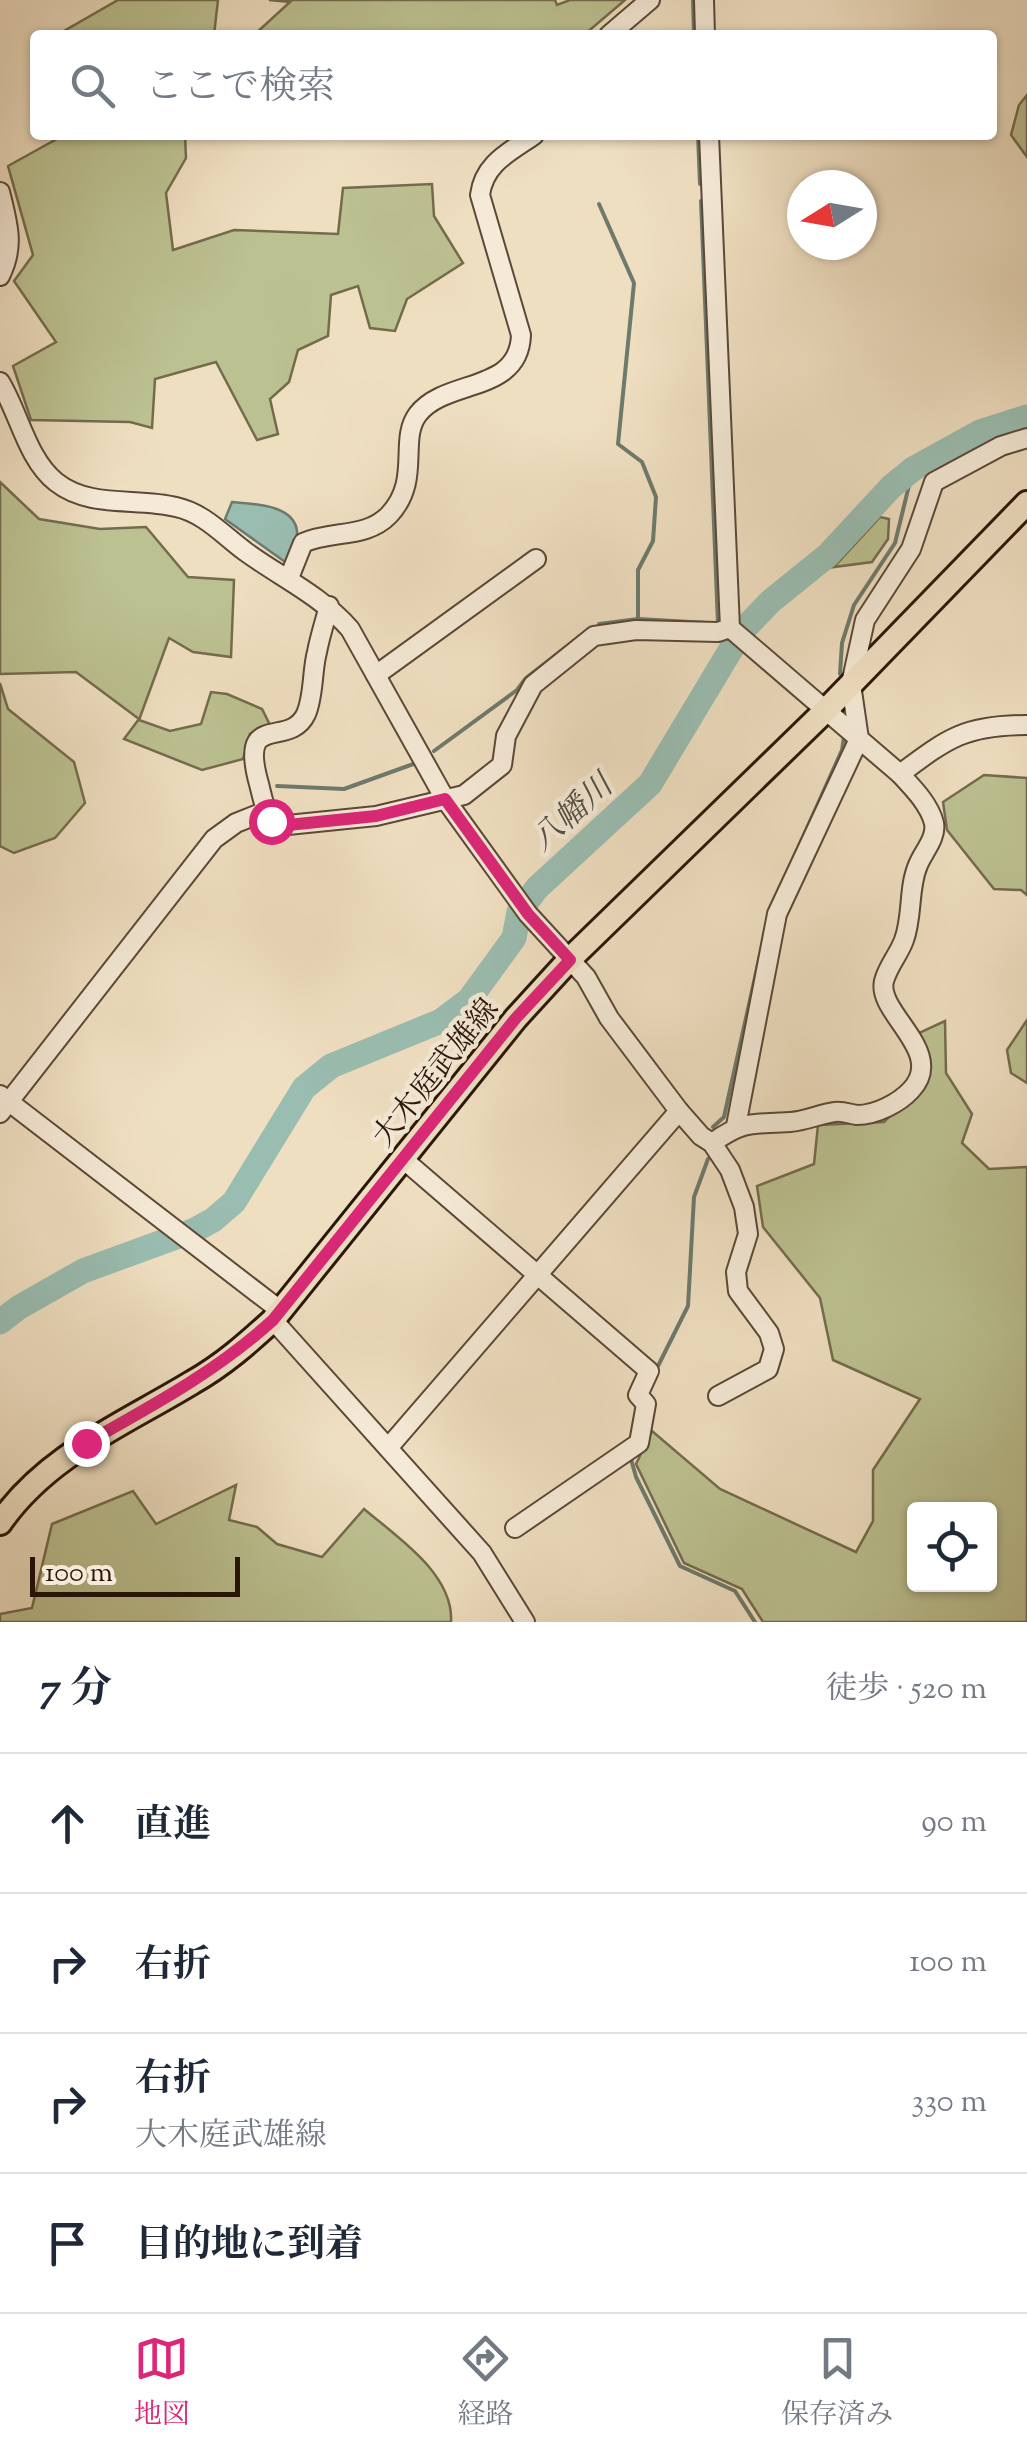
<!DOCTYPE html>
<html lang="ja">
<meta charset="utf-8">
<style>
:root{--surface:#fff;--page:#f2f2f3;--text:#1f2937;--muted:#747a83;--line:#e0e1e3;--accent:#db2777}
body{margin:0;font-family:"Sorts Mill Goudy","Noto Serif JP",serif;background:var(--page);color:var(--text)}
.controls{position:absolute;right:30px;bottom:30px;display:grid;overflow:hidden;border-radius:10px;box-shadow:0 2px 8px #0004}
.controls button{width:90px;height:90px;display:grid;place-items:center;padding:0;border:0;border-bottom:2px solid var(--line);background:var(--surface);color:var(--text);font:50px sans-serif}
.compass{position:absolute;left:787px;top:170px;width:90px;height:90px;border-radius:50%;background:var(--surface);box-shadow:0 2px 8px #0004;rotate:259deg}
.scale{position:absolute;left:30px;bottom:25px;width:210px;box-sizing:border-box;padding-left:10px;border:5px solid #2a1608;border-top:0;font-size:28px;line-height:35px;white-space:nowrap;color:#2a1608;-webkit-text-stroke:8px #f5ead7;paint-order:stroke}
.stop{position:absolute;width:30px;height:30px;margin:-22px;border:8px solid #db2777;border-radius:50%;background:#fff}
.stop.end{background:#db2777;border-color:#fff;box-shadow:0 2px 10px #0008}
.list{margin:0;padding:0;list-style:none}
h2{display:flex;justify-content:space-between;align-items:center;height:130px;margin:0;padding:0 40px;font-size:42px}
h2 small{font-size:32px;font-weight:400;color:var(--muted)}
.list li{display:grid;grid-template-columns:65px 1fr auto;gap:30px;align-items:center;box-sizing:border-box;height:140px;padding:0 40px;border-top:2px solid var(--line)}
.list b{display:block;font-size:38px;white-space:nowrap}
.list p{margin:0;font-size:32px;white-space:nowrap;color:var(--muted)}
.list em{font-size:32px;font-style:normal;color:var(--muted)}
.icon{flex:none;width:55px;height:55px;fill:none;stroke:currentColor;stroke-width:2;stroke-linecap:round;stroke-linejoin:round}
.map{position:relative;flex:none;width:1027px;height:1622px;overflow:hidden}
.search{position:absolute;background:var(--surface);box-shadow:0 2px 8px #0004;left:30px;right:30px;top:30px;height:110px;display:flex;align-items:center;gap:25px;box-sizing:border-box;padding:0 35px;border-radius:10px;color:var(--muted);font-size:38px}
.sheet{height:690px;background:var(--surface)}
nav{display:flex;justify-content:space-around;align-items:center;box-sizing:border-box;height:140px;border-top:2px solid var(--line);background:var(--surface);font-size:28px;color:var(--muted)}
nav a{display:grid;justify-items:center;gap:5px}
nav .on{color:var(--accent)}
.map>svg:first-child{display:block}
</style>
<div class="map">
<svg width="1027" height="1622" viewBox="0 0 1027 1622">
<rect width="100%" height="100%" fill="#efdfc1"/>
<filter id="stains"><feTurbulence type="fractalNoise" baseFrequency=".002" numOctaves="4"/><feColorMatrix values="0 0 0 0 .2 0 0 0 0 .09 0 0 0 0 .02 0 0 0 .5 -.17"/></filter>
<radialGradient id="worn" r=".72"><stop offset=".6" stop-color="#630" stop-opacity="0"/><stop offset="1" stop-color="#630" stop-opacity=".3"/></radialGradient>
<!-- green -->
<g fill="#bcc191" stroke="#736c4c" stroke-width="2.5" fill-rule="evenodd">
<polygon points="118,0 218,0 214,35 64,35 64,31"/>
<polygon points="269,0 555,0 557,5 570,0 625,0 584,35 254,35 290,2"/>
<polygon points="1027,95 1027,157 1011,135 1019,105"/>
<polygon points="64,135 185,135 186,158 166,193 173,250 234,230 338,234 343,188 432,184 434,216 463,263 407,299 395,331 370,328 358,286 331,295 328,336 298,350 289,382 270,399 278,434 257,440 216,362 155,379 152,428 130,422 31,420 13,366 56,342 14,281 33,255 8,166"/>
<polygon points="0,482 39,519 100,529 146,527 188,577 234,580 231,657 193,652 169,638 139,720 170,731 201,724 211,692 227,694 262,709 270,725 250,734 243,759 202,770 124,739 139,719 76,672 0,674"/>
<polygon points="880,517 889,519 888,539 872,562 834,567"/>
<polygon points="0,683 8,709 74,762 85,803 55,838 14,853 0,846"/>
<polygon points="984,775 1027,778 1027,895 1021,890 994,889 947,830 943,802"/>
<polygon points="1027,1020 1027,1083 1011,1073 1007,1050"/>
<path d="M945,1021L946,1073L972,1114L962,1143L989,1169L1027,1167V1622H763L742,1589L684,1563L636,1464L652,1431L720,1489L856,1552L873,1521V1470L920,1399L833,1360L820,1298L763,1227L757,1186L814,1164L818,1125L884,1122L923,1083L919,1033ZM914,1510H990V1584H914Z"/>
<path d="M236,1485L229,1520L257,1527L277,1544L322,1557L364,1509C397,1537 454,1574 451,1622H0V1614L32,1608L52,1524L133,1491L156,1524Z"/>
</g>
<!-- water -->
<path fill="#9abdb1" stroke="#6d7a6d" stroke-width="2.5" d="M232,502C252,504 294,504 297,531C298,541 291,555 288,564L225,519Z"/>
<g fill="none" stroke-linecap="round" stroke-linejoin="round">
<!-- stream -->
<g stroke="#6d7a6d" stroke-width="4">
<polyline points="693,0 694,35"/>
<polyline points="698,135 700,184"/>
<polyline points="701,201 718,624"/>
<polyline points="599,204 634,283 618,444 642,462 656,497 653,541 638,570 638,618"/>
<polyline points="599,624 638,619 708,623"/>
<polyline points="840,674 842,643 854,605 895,543 913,469"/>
<polyline points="434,751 517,690 526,678 580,636"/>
<polyline points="277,786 344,789 416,763"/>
<polyline points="790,866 842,750 844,737"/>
<polyline points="713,1127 724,1117 762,946"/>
<polyline points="656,1370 688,1306 694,1197 708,1159"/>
<polyline points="631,1459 636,1477 680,1566 735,1591 755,1622"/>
</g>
<!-- river -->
<polyline stroke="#9abdb1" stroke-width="25" points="0,1322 18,1308 83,1271 195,1230 213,1220 234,1202 304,1088 331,1066 441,1021 469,1000 514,938 519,912 537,888 650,784 742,631 771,601 828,555 891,487 913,469 980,432 1027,417"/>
<!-- minor casing -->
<g stroke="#5b4836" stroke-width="22">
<g id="minor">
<polyline points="704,0 705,35"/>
<polyline points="609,35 650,0"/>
<path d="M709,135L730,628L900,774C913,788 929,804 934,823C937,838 923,852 918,865C908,888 913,916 904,940C899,954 888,966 884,981C876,1013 947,1052 911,1090C899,1103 876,1115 857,1115C850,1114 843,1111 835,1112C820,1114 805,1121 790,1122C752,1125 746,1119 712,1143"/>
<path d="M0,192C8,224 15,246 0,276"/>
<path d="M0,382C19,413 27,459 56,482C90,509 137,497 176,507C204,513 223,535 246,552C282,578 320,595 350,629L445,799L528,914L586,977L609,1018L679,1111L701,1136L712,1143L730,1170L744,1207L748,1234L736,1272L738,1291L769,1333L774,1349L768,1369L718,1396"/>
<path d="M289,578L303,543C331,530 366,539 389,515C422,480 398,440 418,414C446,378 519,394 521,335L480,195C484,163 510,152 534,135"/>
<path d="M329,606C325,621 320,636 317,652C312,670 314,696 306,714C289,750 238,709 259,784C263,799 265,816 278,826L376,816L464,795L502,765L506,736L533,685L594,636L636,630L718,632L730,628"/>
<polyline points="376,675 536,559"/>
<path d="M900,774C948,738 965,725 1027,725"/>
<polyline points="0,1095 281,1311"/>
<polyline points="0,1113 214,839 236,823 266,811"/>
<polyline points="736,1126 777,914 859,739 851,684 865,620 911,549 934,482 1001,446 1027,438"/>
<polyline points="403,1159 649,1371 638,1395 646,1404 639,1443 515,1528"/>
<polyline points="273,1320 482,1553 525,1622"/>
<polyline points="388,1448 679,1111"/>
</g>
</g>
<!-- major casing -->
<g stroke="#2a1608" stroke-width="28">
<path id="major" d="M0,1523C47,1455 124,1424 193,1382C223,1365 248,1343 273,1320L516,1018L570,959L825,711L1027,503"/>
</g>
<!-- minor -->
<use href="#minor" stroke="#f5ead7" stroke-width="18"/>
<!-- major -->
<use href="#major" stroke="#efdfc1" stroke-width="22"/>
</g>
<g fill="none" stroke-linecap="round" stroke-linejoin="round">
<!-- route -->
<path stroke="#db2777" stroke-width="12" d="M86,1443C152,1406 217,1371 273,1320L516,1018L570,960L528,914L445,799L376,816L278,826L271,821"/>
</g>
<g text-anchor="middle" stroke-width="9" stroke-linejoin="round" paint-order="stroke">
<!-- street labels -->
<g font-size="30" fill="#2a1608" stroke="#f5ead7">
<text transform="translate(435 1072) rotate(-51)" y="10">大木庭武雄線</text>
</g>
<!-- water labels -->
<g font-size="32" font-style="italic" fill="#515043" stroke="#f5ead7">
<text transform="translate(571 812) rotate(-42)" y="11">八幡川</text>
</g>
</g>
<rect width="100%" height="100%" filter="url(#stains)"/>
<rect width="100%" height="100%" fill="url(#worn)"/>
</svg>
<div class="controls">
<button><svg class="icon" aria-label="locate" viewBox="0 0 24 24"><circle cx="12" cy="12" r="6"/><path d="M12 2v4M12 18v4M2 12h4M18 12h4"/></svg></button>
</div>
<svg class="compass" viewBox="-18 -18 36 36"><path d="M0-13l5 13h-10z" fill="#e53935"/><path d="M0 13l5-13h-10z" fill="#747a83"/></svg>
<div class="scale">100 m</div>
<div class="stop" style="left:271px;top:821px"></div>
<div class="stop end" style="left:86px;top:1443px"></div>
<div class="search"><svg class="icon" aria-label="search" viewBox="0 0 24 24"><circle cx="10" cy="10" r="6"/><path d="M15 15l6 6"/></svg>ここで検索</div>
</div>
<section class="sheet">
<h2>7 分<small>徒歩 · 520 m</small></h2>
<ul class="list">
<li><svg class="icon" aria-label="ahead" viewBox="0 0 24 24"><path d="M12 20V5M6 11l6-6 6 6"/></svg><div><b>直進</b></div><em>90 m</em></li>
<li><svg class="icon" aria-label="right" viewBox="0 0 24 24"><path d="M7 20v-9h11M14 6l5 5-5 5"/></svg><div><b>右折</b></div><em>100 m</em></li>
<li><svg class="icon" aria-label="right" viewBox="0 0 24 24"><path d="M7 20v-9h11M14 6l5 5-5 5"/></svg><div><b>右折</b><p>大木庭武雄線</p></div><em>330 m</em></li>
<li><svg class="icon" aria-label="arrive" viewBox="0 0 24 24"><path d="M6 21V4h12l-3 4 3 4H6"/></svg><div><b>目的地に到着</b></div></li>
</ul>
</section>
<nav>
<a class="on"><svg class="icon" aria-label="map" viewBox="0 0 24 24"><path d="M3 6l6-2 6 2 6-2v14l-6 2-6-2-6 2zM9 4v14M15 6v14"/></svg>地図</a>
<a><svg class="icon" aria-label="directions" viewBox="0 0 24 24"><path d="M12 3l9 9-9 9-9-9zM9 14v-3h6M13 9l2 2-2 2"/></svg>経路</a>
<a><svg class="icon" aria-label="saved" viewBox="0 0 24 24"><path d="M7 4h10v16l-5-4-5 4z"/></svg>保存済み</a>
</nav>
